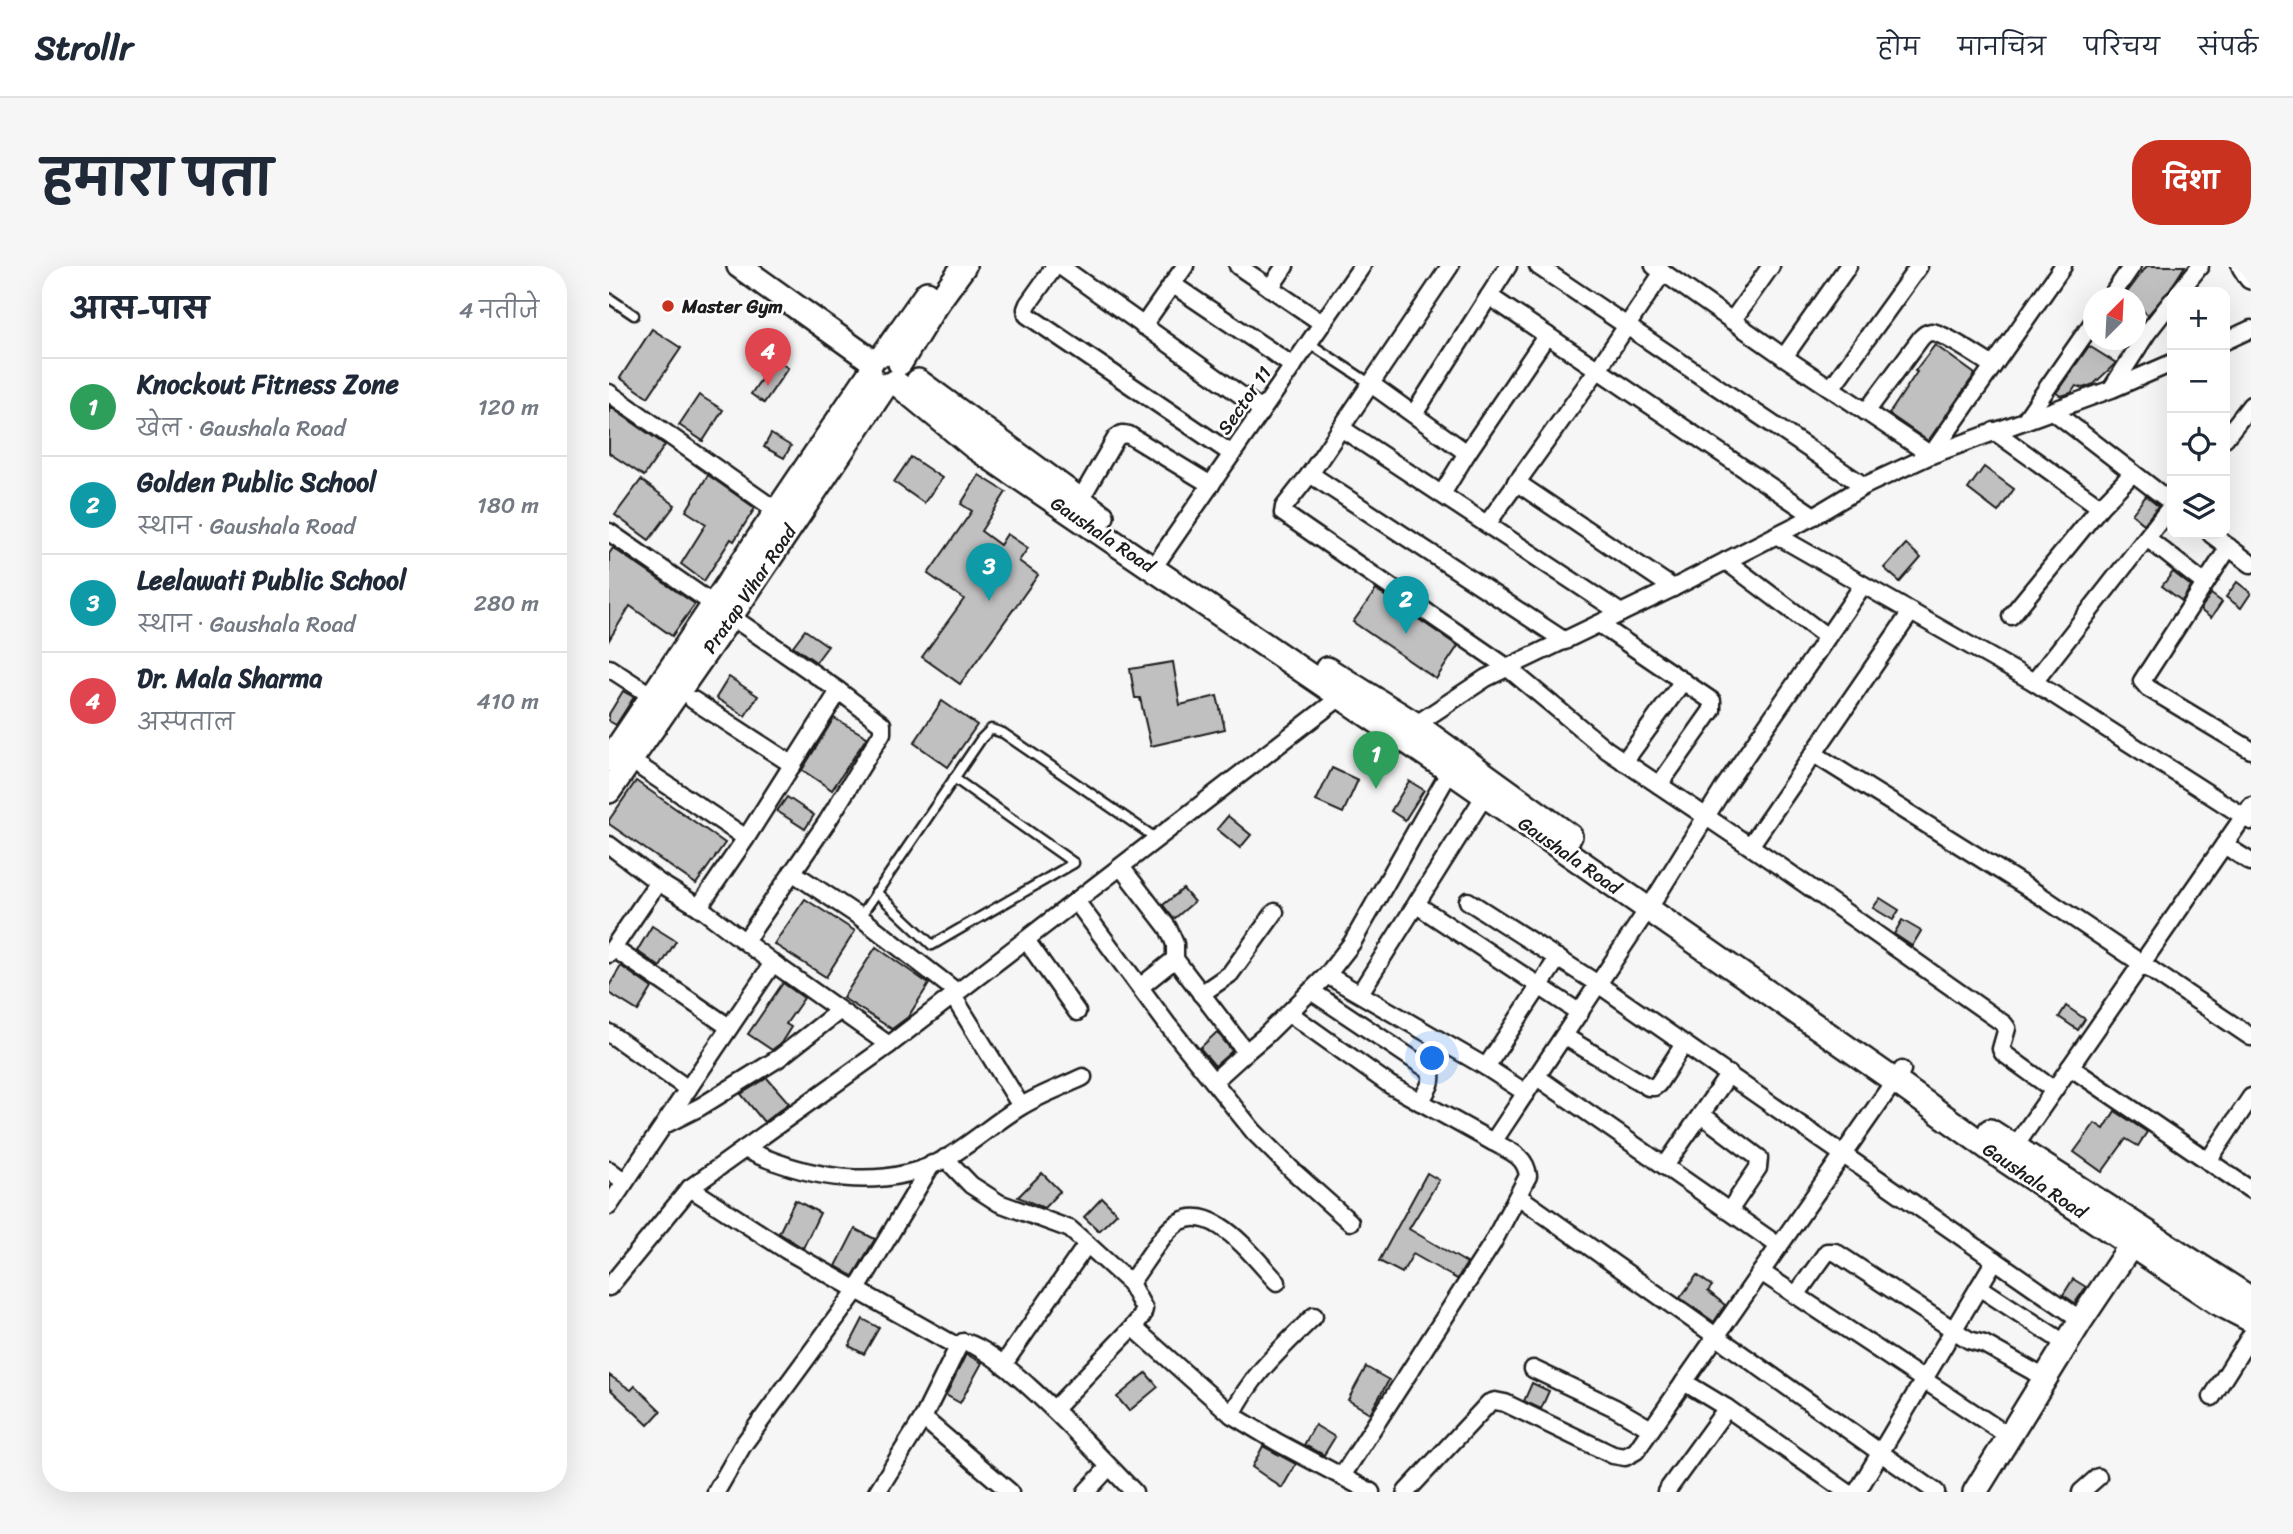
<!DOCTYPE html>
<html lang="hi">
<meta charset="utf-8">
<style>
:root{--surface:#fff;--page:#f6f6f7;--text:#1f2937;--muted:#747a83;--line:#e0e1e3;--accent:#c8321e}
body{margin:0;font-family:Sriracha,"Playpen Sans Deva",sans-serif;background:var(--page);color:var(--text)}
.controls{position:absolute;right:21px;top:21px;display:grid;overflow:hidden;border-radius:14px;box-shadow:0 7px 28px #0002}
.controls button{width:63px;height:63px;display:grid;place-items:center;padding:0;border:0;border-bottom:2px solid var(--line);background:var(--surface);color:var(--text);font:35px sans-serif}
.compass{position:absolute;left:1474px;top:21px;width:63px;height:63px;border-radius:50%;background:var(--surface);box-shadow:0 7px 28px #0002;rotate:24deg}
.you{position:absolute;left:824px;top:793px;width:24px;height:24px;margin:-18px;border:5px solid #fff;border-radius:50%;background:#1a73e8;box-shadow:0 0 0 10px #1a73e833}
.badge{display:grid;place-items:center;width:46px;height:46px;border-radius:50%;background:var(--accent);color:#fff;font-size:23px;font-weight:700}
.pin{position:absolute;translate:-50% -58px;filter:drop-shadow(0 2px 4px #0008)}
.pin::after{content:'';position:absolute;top:37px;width:24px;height:21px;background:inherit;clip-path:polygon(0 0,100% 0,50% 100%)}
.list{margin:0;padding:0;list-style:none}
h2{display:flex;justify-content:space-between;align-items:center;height:91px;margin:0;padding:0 28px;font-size:30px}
h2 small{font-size:23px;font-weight:400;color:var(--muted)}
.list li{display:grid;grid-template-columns:46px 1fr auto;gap:21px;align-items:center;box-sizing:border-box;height:98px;padding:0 28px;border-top:2px solid var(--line)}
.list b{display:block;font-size:26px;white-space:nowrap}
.list p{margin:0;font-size:23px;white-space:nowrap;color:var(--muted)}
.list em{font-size:23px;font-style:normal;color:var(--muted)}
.icon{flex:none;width:38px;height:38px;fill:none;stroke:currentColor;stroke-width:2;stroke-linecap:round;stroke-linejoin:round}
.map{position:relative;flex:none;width:1642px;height:1226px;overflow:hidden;border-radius:28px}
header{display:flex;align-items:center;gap:42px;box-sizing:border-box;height:98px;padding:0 35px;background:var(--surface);border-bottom:2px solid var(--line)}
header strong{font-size:33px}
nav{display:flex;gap:38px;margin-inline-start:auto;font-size:24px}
.intro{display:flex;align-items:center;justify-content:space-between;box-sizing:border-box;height:168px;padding:0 42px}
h1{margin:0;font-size:49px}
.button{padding:18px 32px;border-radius:28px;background:var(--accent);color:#fff;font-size:24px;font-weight:700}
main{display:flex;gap:42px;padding:0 42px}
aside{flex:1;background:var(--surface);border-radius:28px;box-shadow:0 7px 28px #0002}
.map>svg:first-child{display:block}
</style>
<header>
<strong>Strollr</strong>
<nav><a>होम</a><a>मानचित्र</a><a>परिचय</a><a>संपर्क</a></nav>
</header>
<div class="intro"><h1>हमारा पता</h1><a class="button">दिशा</a></div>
<main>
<aside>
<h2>आस-पास<small>4 नतीजे</small></h2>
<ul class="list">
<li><span class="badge" style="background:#2e9e5b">1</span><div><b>Knockout Fitness Zone</b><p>खेल · Gaushala Road</p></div><em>120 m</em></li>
<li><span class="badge" style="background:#0f9aa8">2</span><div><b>Golden Public School</b><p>स्थान · Gaushala Road</p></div><em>180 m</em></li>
<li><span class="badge" style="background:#0f9aa8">3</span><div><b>Leelawati Public School</b><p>स्थान · Gaushala Road</p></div><em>280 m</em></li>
<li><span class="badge" style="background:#e0444e">4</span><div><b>Dr. Mala Sharma</b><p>अस्पताल</p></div><em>410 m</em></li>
</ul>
</aside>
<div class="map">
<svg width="1642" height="1226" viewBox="0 0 1642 1226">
<rect width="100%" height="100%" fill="#f6f6f6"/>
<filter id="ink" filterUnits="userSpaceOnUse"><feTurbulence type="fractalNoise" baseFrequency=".0143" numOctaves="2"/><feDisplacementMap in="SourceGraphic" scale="14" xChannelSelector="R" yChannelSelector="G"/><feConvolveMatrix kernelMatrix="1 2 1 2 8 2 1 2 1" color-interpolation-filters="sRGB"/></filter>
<g filter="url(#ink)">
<!-- building -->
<g fill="#c0c0c0" stroke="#1c1c1c" stroke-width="2">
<polygon points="1538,0 1576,0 1560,25 1539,49 1527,39 1527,32 1514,32"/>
<polygon points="43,63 72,82 39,131 11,112"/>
<polygon points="1326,79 1366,108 1319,175 1280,148 1308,106 1306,105"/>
<polygon points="1480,80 1507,97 1485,118 1474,122 1467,120 1462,127 1452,130 1447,127"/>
<polygon points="166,93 179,102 155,137 142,128"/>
<polygon points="90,129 114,144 94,175 70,159"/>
<polygon points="0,140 56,179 35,210 0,187"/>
<polygon points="162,168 182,180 175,192 155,181"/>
<polygon points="302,191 333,212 315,237 285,216"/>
<polygon points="1375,201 1405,223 1389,246 1359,223"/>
<polygon points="99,209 146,242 125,275 122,273 95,315 72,298 97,258 77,245"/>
<polygon points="370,209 397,226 372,265 391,279 398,268 419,282 410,295 429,309 351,418 313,391 355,333 319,308 363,245 352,238"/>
<polygon points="32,214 66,239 40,274 6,249"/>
<polygon points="1537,230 1549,240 1535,258 1523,248"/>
<polygon points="1297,278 1312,292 1291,316 1275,302"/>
<polygon points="4,282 86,338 63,370 21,340 0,374 0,288"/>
<polygon points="1564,306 1582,320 1573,335 1553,320"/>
<polygon points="1628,316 1642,327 1632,342 1617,331"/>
<polygon points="767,324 849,380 827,413 744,356"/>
<polygon points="1602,328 1613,336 1602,352 1591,344"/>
<polygon points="196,364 219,380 207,396 184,380"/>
<polygon points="564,396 571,439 608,430 616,463 542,480 531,432 526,432 521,403"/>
<polygon points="120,411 149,430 136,450 107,432"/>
<polygon points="14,425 25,431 7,459 0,455 0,448"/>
<polygon points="333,435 368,459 339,501 305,477"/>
<polygon points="225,452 258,471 223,524 193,504"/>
<polygon points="723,502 749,514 734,547 707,535"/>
<polygon points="27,515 116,577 87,618 0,558 0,554"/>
<polygon points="800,515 815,524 796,554 782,545"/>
<polygon points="178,531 205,549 196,563 168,545"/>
<polygon points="619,550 642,569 631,582 608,563"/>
<polygon points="574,623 585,636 565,653 554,639"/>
<polygon points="1271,632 1290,644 1284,654 1264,642"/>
<polygon points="196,633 246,665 217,711 165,678"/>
<polygon points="1293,654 1312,665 1303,680 1285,668"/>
<polygon points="43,660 67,675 51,701 28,685"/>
<polygon points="267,681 320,718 299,751 283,763 234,732"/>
<polygon points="12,700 43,722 29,745 0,727 0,720"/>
<polygon points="174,717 195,732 177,758 182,761 172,777 163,784 139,768"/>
<polygon points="1457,740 1476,753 1469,764 1450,751"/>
<polygon points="608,766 623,785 606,800 591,782"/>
<polygon points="158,812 180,837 155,856 132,828"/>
<polygon points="1506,845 1538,866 1529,880 1517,873 1493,906 1465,886 1486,857 1495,863"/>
<polygon points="433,907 451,925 435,942 409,931"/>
<polygon points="818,907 830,914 800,963 858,997 848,1013 804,988 793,1007 770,995"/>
<polygon points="493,932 508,947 490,965 475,951"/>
<polygon points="186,934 211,947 194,982 170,967"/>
<polygon points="246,963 266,973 244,1010 227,1000"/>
<polygon points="1088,1009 1103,1020 1099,1025 1116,1039 1105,1056 1071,1032"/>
<polygon points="1464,1013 1477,1021 1466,1037 1454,1029"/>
<polygon points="254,1053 270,1062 255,1088 240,1080"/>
<polygon points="357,1088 373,1097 351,1137 337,1129"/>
<polygon points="757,1101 780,1114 761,1147 739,1134"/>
<polygon points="537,1107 549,1121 520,1145 508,1131"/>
<polygon points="0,1109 22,1124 26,1120 52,1145 39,1159 0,1122"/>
<polygon points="923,1117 940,1125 932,1143 915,1135"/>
<polygon points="706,1159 726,1171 715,1189 695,1179"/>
<polygon points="654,1180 687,1198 673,1222 643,1201"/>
</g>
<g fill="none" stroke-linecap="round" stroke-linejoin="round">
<!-- lane casing -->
<g stroke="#1c1c1c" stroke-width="13">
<g id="lane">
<polyline points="0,32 25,49"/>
<polyline points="700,77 762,118"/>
<polyline points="267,626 323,679 465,597 345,512"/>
<polyline points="251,651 372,473 382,463 394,467 548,573"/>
</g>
</g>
<!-- street casing -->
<g stroke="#1c1c1c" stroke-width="21">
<g id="street">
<polyline points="446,0 419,38 417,43 418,49 623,188"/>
<polyline points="451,0 650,142"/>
<polyline points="629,0 713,57"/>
<polyline points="841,0 701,208 675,241 674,247 899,402 998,484 1172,601 1395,758 1398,762 1392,783 1394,787 1445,824"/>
<polyline points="929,0 1255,220"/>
<polyline points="1045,0 1175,91 1322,189 1454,0"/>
<polyline points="563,18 684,100"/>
<polyline points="661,22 676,0"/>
<polyline points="1570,26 1591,0"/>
<polyline points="880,30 899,0"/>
<polyline points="1501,32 1523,0"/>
<polyline points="1123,55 1162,0"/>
<polyline points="534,60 576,0"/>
<polyline points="1616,75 1642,63"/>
<polyline points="1175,91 1239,0"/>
<polyline points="762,118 858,187"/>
<polyline points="1222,122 1310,0"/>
<polyline points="1503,122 1538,67 1563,35"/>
<polyline points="0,127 168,245"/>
<polyline points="1444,145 1563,237"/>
<path d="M1257,146L1312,72C1316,68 1317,67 1322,66C1333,66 1373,93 1384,100"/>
<polyline points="805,148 880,30 1205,250"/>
<polyline points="1416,154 1484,56"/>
<polyline points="732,162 1012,347"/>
<polyline points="1385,165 1491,241"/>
<polyline points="1616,172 1642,139"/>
<polyline points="701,208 956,375"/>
<polyline points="907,216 1064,322"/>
<polyline points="833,228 858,187 938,69"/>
<polyline points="471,234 507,172 513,168 520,169 602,219"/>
<polyline points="878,258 989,103 1054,6"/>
<polyline points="0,266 230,425 273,458 273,467 218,556 136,675"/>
<polyline points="1602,268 1642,298"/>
<polyline points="1167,269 1425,416 1642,555"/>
<polyline points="1538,272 1596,318"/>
<polyline points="1620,281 1533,415 1539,422 1642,484"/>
<polyline points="551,292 753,0"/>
<polyline points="1117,295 1218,371"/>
<polyline points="1402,350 1491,241 1524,207"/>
<polyline points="990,358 1103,435 1103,444 1050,519"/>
<polyline points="0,402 43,430"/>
<polyline points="1425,416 1563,239"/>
<polyline points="84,434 184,499"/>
<polyline points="800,463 877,412 1064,322 1205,250 1255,220 1322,189 1503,123 1563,97"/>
<polyline points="1205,488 1432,630 1642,771"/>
<polyline points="1015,496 1074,415"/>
<polyline points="33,502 137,572"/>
<polyline points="0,579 49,616 90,641 164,697 280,779 81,922 0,1021"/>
<polyline points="1615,579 1642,596"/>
<polyline points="1141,580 1302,346"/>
<polyline points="512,601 559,662 566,678 566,693 637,786 656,770 718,709 743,677 841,505"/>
<polyline points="183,606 251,651 348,726"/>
<polyline points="467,635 558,758 645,866 685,906 741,956"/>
<polyline points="859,635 989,718 1472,1054"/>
<polyline points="808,639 971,747"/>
<polyline points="90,641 137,572 230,425"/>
<polyline points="417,674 468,746"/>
<polyline points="4,682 120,761"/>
<polyline points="0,688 49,616"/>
<polyline points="718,709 877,801 917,827"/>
<polyline points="531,721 566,693"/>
<path d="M702,725L820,804C827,815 816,827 811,836"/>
<polyline points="751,727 876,529"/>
<polyline points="592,728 621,708 666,646"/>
<polyline points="344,730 412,840"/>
<polyline points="680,747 781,819 884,876"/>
<polyline points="0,767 79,823"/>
<polyline points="955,770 1039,821 1045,821 1049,818 1075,778"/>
<polyline points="280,779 738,426"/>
<polyline points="877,801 949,692"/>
<polyline points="1461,801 1642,924"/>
<polyline points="928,811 1170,980"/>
<polyline points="605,815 637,786"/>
<polyline points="1093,849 1150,892 1149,902 1120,945"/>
<polyline points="57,858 91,841 170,792 230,745"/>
<path d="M135,883C198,912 272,927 336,893C362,878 385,857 411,841C430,829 453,821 474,811"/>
<polyline points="1400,889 1642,540"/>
<polyline points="336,892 362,919 390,937 461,963 478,978"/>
<polyline points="1599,895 1642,831"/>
<polyline points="1056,900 1120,808"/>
<polyline points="0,904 16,916"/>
<path d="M81,922L177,984L349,1081L354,1076C392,1081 494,1195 525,1226"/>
<polyline points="909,930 1327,1226"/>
<polyline points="0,940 164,697"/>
<polyline points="1152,1006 1401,1171"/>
<path d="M521,1017C534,1000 545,980 560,964C598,925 643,990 668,1016"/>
<polyline points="1370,1021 1457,1078"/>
<polyline points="1187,1029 1218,986 1226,986 1360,1074 1375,1078 1436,1112"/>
<polyline points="524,1061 623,1149 668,1176 762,1226"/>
<polyline points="394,1099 478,978 521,1017 535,1043 533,1050 524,1061 445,1143"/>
<polyline points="924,1103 1006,1142 1042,1163"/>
<polyline points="1075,1116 1118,1142 1238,1226"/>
<polyline points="1603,1131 1642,1069"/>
<path d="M623,1149C642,1109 674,1081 705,1050"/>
<polyline points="314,1152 349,1081"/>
<path d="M733,1210L883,978L919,910C917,890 901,885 884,876L1047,631L1116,520L1254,319"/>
<polyline points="107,1226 134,1179 247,1025 323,898"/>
<polyline points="268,1226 314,1152 401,1226"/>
<polyline points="477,1226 500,1201"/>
<polyline points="797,1226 880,1137 886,1135 896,1137 1004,1189 1016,1191 1027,1185 1293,804"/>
<polyline points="1057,1226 1118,1142"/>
<polyline points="1248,1226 1386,994"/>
<polyline points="1472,1226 1489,1211"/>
</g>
</g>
<!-- secondary casing -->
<g stroke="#1c1c1c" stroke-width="28">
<g id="secondary">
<polyline points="130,0 263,95"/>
<polyline points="1635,0 1642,11"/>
<polyline points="275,88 318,27"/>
<polyline points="291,97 326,40 355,0"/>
<polyline points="309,115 493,250"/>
<polyline points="286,116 365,181 841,505 1286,815 1397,895 1607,1036 1642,1054"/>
<polyline points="718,403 806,458 961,570"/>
<polyline points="0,494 261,107"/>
<polyline points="0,525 122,350 277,119"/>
<polyline points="1381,865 1642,1033"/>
<polyline points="1366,1226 1472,1054 1529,969"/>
</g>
</g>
<!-- lane -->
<use href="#lane" stroke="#fff" stroke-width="8"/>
<!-- street -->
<use href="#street" stroke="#fff" stroke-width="16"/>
<!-- secondary -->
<use href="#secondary" stroke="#fff" stroke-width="23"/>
</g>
</g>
<!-- markers -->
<circle fill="#c8321e" stroke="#fff" stroke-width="2.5" cx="59" cy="40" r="7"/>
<g text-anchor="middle" stroke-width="5" stroke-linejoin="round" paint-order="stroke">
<!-- poi labels -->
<g font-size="19" font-weight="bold" fill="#1c1c1c" stroke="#fff" text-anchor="start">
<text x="73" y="47">Master Gym</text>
</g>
<!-- street labels -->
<g font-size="19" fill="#1c1c1c" stroke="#fff">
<text transform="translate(635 134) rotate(-55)" y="7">Sector 11</text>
<text transform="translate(494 268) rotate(34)" y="7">Gaushala Road</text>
<text transform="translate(140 323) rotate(-56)" y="7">Pratap Vihar Road</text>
<text transform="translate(961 589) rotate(35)" y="7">Gaushala Road</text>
<text transform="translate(1426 914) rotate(34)" y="7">Gaushala Road</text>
</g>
</g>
</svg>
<div class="controls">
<button>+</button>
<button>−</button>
<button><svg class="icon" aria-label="locate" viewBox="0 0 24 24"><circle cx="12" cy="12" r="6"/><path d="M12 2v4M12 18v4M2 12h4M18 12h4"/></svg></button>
<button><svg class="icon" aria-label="layers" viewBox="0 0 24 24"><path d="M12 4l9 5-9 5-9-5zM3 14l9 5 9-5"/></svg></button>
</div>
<svg class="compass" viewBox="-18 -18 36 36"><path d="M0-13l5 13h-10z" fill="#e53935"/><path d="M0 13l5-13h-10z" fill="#747a83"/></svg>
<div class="you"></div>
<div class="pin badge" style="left:767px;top:523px;background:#2e9e5b">1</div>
<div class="pin badge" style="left:797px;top:368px;background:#0f9aa8">2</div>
<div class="pin badge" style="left:380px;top:335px;background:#0f9aa8">3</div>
<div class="pin badge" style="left:159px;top:120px;background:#e0444e">4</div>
</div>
</main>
